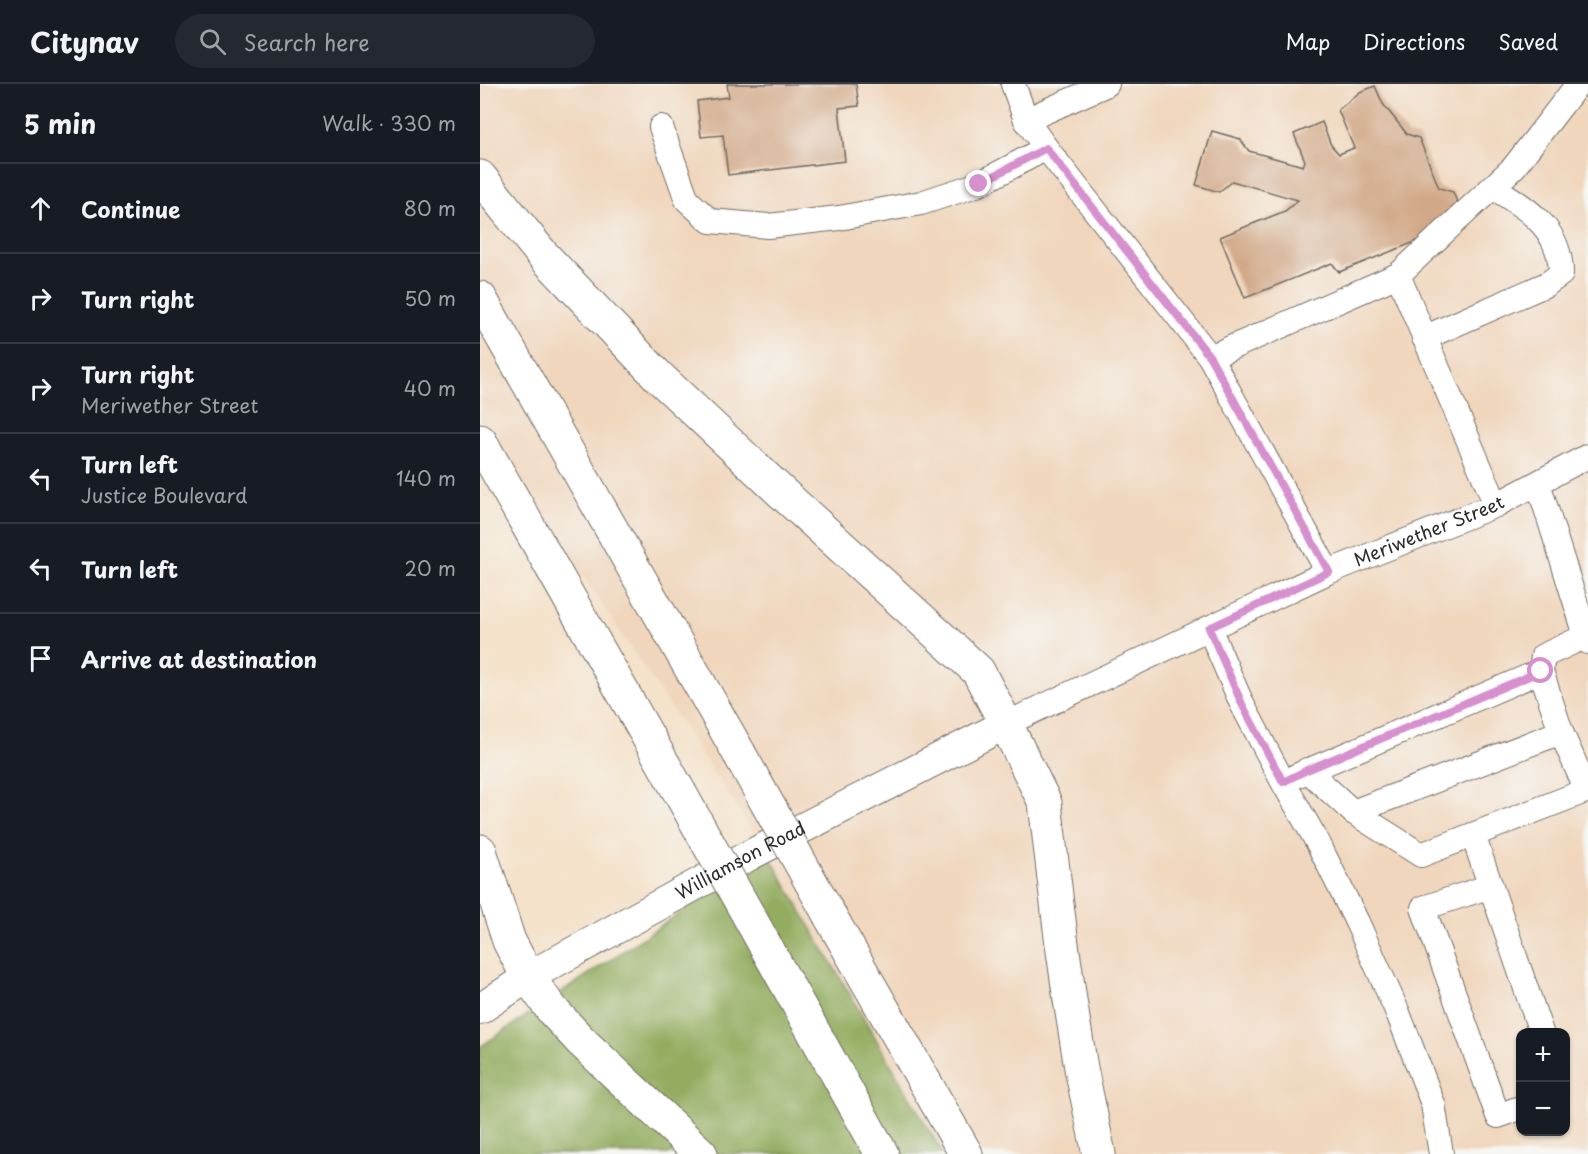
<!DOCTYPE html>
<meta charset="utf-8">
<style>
:root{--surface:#171b24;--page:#242831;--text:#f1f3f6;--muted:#9ea1a6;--line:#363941}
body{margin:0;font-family:"Playpen Sans",sans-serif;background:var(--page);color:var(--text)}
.controls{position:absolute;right:18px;bottom:18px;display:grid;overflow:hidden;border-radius:12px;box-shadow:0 2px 4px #0004}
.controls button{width:54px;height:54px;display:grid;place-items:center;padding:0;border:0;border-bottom:2px solid var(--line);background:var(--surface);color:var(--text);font:30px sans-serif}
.stop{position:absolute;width:18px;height:18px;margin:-14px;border:4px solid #d690ce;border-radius:50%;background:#fff}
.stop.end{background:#d690ce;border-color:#fff;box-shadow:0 2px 6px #0008}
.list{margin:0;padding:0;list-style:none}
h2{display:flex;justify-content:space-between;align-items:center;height:78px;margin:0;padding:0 24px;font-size:26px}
h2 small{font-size:20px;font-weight:400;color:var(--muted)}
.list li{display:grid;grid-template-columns:39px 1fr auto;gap:18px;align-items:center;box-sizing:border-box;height:90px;padding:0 24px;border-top:2px solid var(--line)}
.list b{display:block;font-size:22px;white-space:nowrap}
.list p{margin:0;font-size:20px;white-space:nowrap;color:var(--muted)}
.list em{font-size:20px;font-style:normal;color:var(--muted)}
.icon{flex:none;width:33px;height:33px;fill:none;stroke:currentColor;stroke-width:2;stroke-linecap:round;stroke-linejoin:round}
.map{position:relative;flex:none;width:1108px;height:1070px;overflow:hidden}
header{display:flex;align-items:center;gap:36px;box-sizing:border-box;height:84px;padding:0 30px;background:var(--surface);border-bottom:2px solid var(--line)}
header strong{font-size:28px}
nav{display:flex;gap:33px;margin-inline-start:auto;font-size:21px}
.search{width:420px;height:54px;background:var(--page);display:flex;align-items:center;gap:15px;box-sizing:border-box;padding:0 21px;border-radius:33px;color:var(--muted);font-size:22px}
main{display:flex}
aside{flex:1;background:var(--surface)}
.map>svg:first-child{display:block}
</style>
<header>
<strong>Citynav</strong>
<div class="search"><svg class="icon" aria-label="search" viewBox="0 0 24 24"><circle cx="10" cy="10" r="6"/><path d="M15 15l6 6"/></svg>Search here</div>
<nav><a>Map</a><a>Directions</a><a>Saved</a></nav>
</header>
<main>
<aside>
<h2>5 min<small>Walk · 330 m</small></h2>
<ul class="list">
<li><svg class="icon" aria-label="ahead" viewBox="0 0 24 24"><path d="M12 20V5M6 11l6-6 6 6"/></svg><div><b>Continue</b></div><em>80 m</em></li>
<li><svg class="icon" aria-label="right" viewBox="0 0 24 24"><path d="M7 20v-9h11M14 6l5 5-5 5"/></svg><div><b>Turn right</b></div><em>50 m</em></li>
<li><svg class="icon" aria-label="right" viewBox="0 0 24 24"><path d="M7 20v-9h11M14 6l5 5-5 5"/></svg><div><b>Turn right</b><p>Meriwether Street</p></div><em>40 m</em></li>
<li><svg class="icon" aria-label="left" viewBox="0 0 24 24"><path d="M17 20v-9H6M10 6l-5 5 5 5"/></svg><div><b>Turn left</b><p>Justice Boulevard</p></div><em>140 m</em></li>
<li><svg class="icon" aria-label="left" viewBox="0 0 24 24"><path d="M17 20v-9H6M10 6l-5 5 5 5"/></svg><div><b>Turn left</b></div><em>20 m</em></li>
<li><svg class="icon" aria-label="arrive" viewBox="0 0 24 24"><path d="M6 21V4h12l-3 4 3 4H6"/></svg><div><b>Arrive at destination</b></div></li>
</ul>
</aside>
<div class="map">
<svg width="1108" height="1070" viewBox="0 0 1108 1070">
<rect width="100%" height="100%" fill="#f6f6f2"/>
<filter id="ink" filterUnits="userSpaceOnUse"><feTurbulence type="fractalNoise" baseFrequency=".0167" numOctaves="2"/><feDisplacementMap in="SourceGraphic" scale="12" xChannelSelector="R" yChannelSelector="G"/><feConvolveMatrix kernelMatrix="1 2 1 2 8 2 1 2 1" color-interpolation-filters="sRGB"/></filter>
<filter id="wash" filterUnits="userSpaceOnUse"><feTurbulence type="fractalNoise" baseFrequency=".008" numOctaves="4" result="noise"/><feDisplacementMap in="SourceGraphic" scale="24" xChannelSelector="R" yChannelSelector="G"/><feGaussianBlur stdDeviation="1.35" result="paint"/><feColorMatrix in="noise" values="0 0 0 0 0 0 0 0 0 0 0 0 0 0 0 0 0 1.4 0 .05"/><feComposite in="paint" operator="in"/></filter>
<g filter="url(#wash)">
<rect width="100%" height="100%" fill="#f4e2ca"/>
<!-- built -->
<path fill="#f0d6bc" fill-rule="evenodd" d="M0,0H1108V1070H463L288,770L0,337ZM1040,948H1086V1048H1040Z"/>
<!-- forest -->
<polygon fill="#93ac5e" stroke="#5f6c44" stroke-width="1.5" points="288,770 463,1070 0,1070 0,963"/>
<g id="blocks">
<!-- building -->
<g fill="#d2a988">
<polygon points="247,0 376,0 379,22 359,24 365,77 248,91 243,51 221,53 217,17 249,13"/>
<polygon points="895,2 903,20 927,50 939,54 959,104 973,108 982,130 960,148 859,188 852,179 765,214 740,153 805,127 818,116 752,97 739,108 716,101 732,47 760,55 769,67 823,82 825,77 814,50 842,38 851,61 859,70 874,64 858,26 880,8"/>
</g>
</g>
</g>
<g filter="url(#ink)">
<use href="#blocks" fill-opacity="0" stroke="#716b63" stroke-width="1.5"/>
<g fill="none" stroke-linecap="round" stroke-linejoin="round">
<!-- minor casing -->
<g stroke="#716b63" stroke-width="26">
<g id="minor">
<polyline points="533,0 546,36 566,64 730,273 848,488"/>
<polyline points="546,36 627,0"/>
<polyline points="181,43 207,116 230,137 288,142 359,134 441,119 499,100 566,64"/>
<polyline points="918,191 1016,421"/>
<path d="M944,254L1067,200L1081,190C1081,144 1047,125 1013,103"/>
<polyline points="730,273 918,191 1034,83 1098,0"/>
<polyline points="1058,399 1108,558"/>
<polyline points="729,544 762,620 803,698 838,759 877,838 918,929 953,1020 961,1070"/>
<polyline points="1106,552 1063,572 1061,587 1081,648 1107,707"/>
<path id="s1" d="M526,640L848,488L1016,421L1108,372"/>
<polyline points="827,686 873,728 941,771 1108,706"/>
<polyline points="816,692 1061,587"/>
<polyline points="873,728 1081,648"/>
<polyline points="993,751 1061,948"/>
<polyline points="1011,802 943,824 1018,1032 1040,1024"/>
</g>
</g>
<!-- major casing -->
<g stroke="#716b63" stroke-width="32">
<g id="major">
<path id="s2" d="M0,925L48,893L270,771L526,640"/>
</g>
</g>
<!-- highway casing -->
<g stroke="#716b63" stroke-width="35">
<g id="highway">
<polyline points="0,93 62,170 178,292 299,406 498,587 526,640 565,719 581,853 590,916 601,984 619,1070"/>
<polyline points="0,214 259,669"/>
<polyline points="0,357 200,709"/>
<polyline points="0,767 29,857 48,893 73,927 101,957 221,1070"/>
<polyline points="350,832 486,1070"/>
<polyline points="290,870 402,1070"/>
</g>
</g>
<!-- minor -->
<use href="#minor" stroke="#fff" stroke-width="24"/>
<!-- major -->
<use href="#major" stroke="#fff" stroke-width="30"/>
<!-- highway -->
<use href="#highway" stroke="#fff" stroke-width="33"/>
<!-- highway-bridge casing -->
<g stroke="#716b63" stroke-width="35" stroke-linecap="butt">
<g id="highway-bridge">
<polyline points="259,669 350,832"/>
<polyline points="200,709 290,870"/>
</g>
</g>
<!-- highway-bridge -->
<use href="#highway-bridge" stroke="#fff" stroke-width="33"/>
</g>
</g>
<g fill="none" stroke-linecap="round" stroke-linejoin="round" filter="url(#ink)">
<!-- route -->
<polyline stroke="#d690ce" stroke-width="8" points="499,100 566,64 730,273 849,488 729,544 762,620 803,698 827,686 1061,587"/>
</g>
<g text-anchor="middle" stroke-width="4.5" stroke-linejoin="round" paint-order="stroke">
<!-- street labels -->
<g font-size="18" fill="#2b2b2b" stroke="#f6f6f2">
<text dy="6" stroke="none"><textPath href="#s1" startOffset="465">Meriwether Street</textPath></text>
<text dy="6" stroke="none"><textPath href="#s2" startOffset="300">Williamson Road</textPath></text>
</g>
</g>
</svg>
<div class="controls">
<button>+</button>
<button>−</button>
</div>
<div class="stop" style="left:1061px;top:587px"></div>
<div class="stop end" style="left:499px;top:100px"></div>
</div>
</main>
